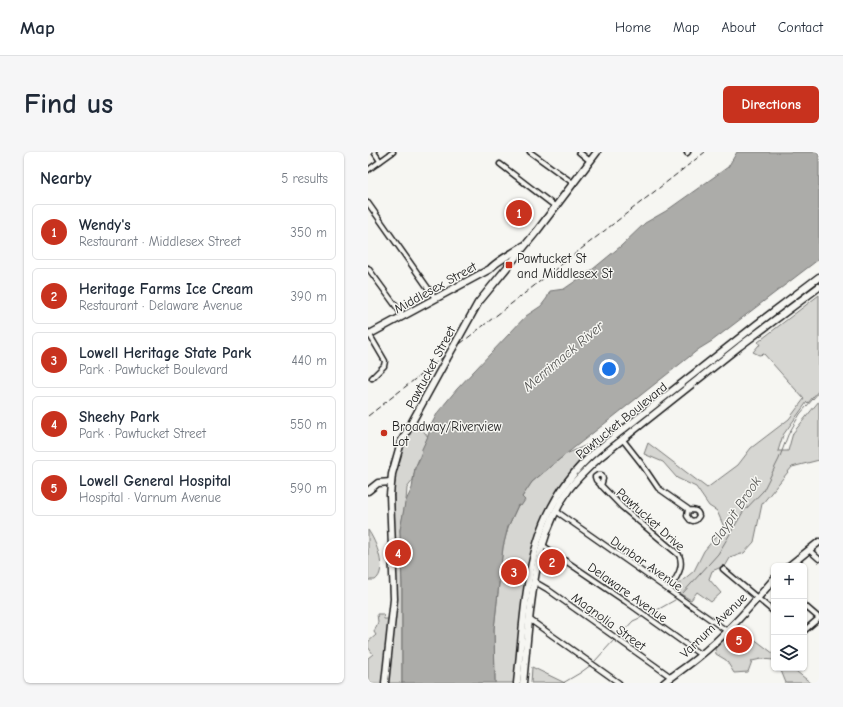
<!DOCTYPE html>
<meta charset="utf-8">
<style>
:root{--surface:#fff;--page:#f6f6f7;--text:#1f2937;--muted:#747a83;--line:#e0e1e3;--accent:#c8321e}
body{margin:0;font-family:"Comic Neue",sans-serif;background:var(--page);color:var(--text)}
.controls{position:absolute;right:12px;bottom:12px;display:grid;overflow:hidden;border-radius:6px;box-shadow:0 1px 3px #0004}
.controls button{width:36px;height:36px;display:grid;place-items:center;padding:0;border:0;border-bottom:1px solid var(--line);background:var(--surface);color:var(--text);font:20px sans-serif}
.you{position:absolute;left:241px;top:217px;width:14px;height:14px;margin:-10px;border:3px solid #fff;border-radius:50%;background:#1a73e8;box-shadow:0 0 0 6px #1a73e833}
.badge{display:grid;place-items:center;width:26px;height:26px;border-radius:50%;background:var(--accent);color:#fff;font-size:13px;font-weight:700}
.pin{position:absolute;translate:-50% -50%;border:2px solid #fff;box-shadow:0 1px 4px #0006}
.list{margin:0;padding:0;list-style:none}
h2{display:flex;justify-content:space-between;align-items:center;height:52px;margin:0;padding:0 16px;font-size:17px}
h2 small{font-size:13px;font-weight:400;color:var(--muted)}
.list li{display:grid;grid-template-columns:26px 1fr auto;gap:12px;align-items:center;box-sizing:border-box;height:56px;margin:0 8px 8px;padding:0 8px;border:1px solid var(--line);border-radius:6px}
.list b{display:block;font-size:15px;white-space:nowrap}
.list p{margin:0;font-size:13px;white-space:nowrap;color:var(--muted)}
.list em{font-size:13px;font-style:normal;color:var(--muted)}
.icon{flex:none;width:22px;height:22px;fill:none;stroke:currentColor;stroke-width:2;stroke-linecap:round;stroke-linejoin:round}
.map{position:relative;flex:none;width:451px;height:531px;overflow:hidden;border-radius:6px}
header{display:flex;align-items:center;gap:24px;box-sizing:border-box;height:56px;padding:0 20px;background:var(--surface);border-bottom:1px solid var(--line)}
header strong{font-size:19px}
nav{display:flex;gap:22px;margin-inline-start:auto;font-size:14px}
.intro{display:flex;align-items:center;justify-content:space-between;box-sizing:border-box;height:96px;padding:0 24px}
h1{margin:0;font-size:28px}
.button{padding:10px 18px;border-radius:6px;background:var(--accent);color:#fff;font-size:14px;font-weight:700}
main{display:flex;gap:24px;padding:0 24px}
aside{flex:1;background:var(--surface);border-radius:6px;box-shadow:0 1px 3px #0004}
.map>svg:first-child{display:block}
</style>
<header>
<strong>Map</strong>
<nav><a>Home</a><a>Map</a><a>About</a><a>Contact</a></nav>
</header>
<div class="intro"><h1>Find us</h1><a class="button">Directions</a></div>
<main>
<aside>
<h2>Nearby<small>5 results</small></h2>
<ul class="list">
<li><span class="badge">1</span><div><b>Wendy's</b><p>Restaurant · Middlesex Street</p></div><em>350 m</em></li>
<li><span class="badge">2</span><div><b>Heritage Farms Ice Cream</b><p>Restaurant · Delaware Avenue</p></div><em>390 m</em></li>
<li><span class="badge">3</span><div><b>Lowell Heritage State Park</b><p>Park · Pawtucket Boulevard</p></div><em>440 m</em></li>
<li><span class="badge">4</span><div><b>Sheehy Park</b><p>Park · Pawtucket Street</p></div><em>550 m</em></li>
<li><span class="badge">5</span><div><b>Lowell General Hospital</b><p>Hospital · Varnum Avenue</p></div><em>590 m</em></li>
</ul>
</aside>
<div class="map">
<svg width="451" height="531" viewBox="0 0 451 531">
<rect width="100%" height="100%" fill="#f6f6f2"/>
<filter id="ink" filterUnits="userSpaceOnUse"><feTurbulence type="fractalNoise" baseFrequency=".025" numOctaves="2"/><feDisplacementMap in="SourceGraphic" scale="8" xChannelSelector="R" yChannelSelector="G"/><feConvolveMatrix kernelMatrix="1 2 1 2 8 2 1 2 1" color-interpolation-filters="sRGB"/></filter>
<g filter="url(#ink)">
<!-- green -->
<g fill="#d6d6d2" stroke="#797977">
<polygon points="451,143 451,238 440,251 439,250 415,283 410,299 420,299 425,281 451,249 451,308 424,315 394,352 386,390 376,401 362,406 358,413 344,419 341,427 353,441 343,450 329,440 323,448 304,437 326,419 336,399 356,375 349,359 341,354 328,335 309,326 295,310 276,302 280,291 339,336 370,313 383,296 421,267 436,247 396,202 391,203 385,200 391,193 392,193 390,190"/>
<path d="M48,269L60,285L47,316L45,328L39,336L38,349L32,378L34,432V531H20L28,457L26,332C28,309 36,289 48,269Z"/>
<polygon points="219,293 210,313 194,332 183,349 169,379 161,410 156,441 146,531 127,531 126,477 135,395 140,375 154,345 164,330 198,302"/>
<path d="M0,378C8,389 20,419 7,428H0Z"/>
<polygon points="9,462 15,462 16,467 21,467 15,531 0,531 0,506 5,502 0,495 0,490 8,483 6,480 10,470"/>
<polygon points="369,474 406,502 406,508 393,507 384,509 380,520 366,521 358,508 348,502 347,497"/>
<polygon points="164,515 197,531 163,531"/>
<polygon points="412,516 424,516 443,531 418,531"/>
</g>
<!-- water -->
<polygon fill="#acaca9" stroke="#727271" points="369,0 451,0 451,107 344,189 331,197 297,224 183,314 164,330 154,345 157,348 153,354 150,353 140,375 135,395 126,477 127,531 34,531 34,432 32,378 37,351 44,336 47,316 53,304 54,297 60,284 63,273 70,260 89,237 158,164 173,154 179,146 182,139 196,137 225,117 253,94 277,71 298,59 360,15"/>
<g fill="none" stroke-linecap="round" stroke-linejoin="round">
<!-- stream -->
<g stroke="#727271" stroke-width="1">
<polyline points="314,442 350,402 375,360 395,339 411,307 420,283 432,262 451,240"/>
<polyline points="282,462 307,448"/>
<polyline points="251,484 265,469 274,465"/>
<polyline points="227,509 246,488"/>
<polyline points="195,531 212,521 223,513"/>
</g>
<!-- street casing -->
<g stroke="#1c1c1c" stroke-width="7">
<g id="street">
<polyline points="6,0 12,9"/>
<polyline points="162,0 205,31"/>
<polyline points="211,0 222,9"/>
<polyline points="319,1 320,0"/>
<polyline points="132,12 188,55"/>
<polyline points="0,18 25,0"/>
<polyline points="0,51 67,146"/>
<polyline points="0,116 35,164"/>
<polyline points="0,180 17,209 16,214 4,226"/>
<path d="M255,288L273,311L290,336L320,357L319,364L322,368L325,369L328,368L331,364C330,358 326,358 321,358"/>
<path d="M233,334L235,327L234,323H230L227,325L228,328L254,355L311,403C317,416 307,427 301,438"/>
<polyline points="188,359 359,479"/>
<polyline points="174,393 257,449 333,503"/>
<polyline points="441,398 451,407"/>
<polyline points="355,417 406,460"/>
<polyline points="167,430 179,437 303,525"/>
<polyline points="436,453 451,466 436,479"/>
<polyline points="161,467 251,531"/>
</g>
</g>
<!-- secondary casing -->
<g stroke="#1c1c1c" stroke-width="9">
<g id="secondary">
<path d="M0,183L122,117C127,110 147,100 155,94"/>
<polyline points="0,339 10,331 23,330"/>
<polyline points="421,414 451,390"/>
<path d="M296,531C306,523 318,515 328,507C357,484 382,455 406,427"/>
</g>
</g>
<!-- primary casing -->
<g stroke="#1c1c1c" stroke-width="9">
<g id="primary">
<polyline points="90,187 110,151 169,79 229,0"/>
<polyline points="17,531 26,447 22,343 24,322 33,290 78,208"/>
<path d="M149,531C159,444 156,361 228,299L389,172L451,125"/>
<path d="M155,531C162,466 162,392 201,337C210,325 220,316 231,306L372,194L451,135"/>
</g>
</g>
<!-- street -->
<use href="#street" stroke="#f6f6f2" stroke-width="4"/>
<!-- secondary -->
<use href="#secondary" stroke="#f6f6f2" stroke-width="6"/>
<!-- primary -->
<use href="#primary" stroke="#f6f6f2" stroke-width="6"/>
<!-- rail -->
<polyline stroke="#1c1c1c" stroke-width="1" stroke-dasharray="6 3" stroke-linecap="butt" points="0,264 337,0"/>
<!-- primary-bridge casing -->
<g stroke="#1c1c1c" stroke-width="9" stroke-linecap="butt">
<polyline id="primary-bridge" points="78,208 90,187"/>
</g>
<!-- primary-bridge -->
<use href="#primary-bridge" stroke="#f6f6f2" stroke-width="6"/>
</g>
</g>
<!-- markers -->
<g fill="#c8321e" stroke="#f6f6f2" stroke-width="1.5">
<rect x="137" y="109" width="8" height="8" rx="2"/>
<circle cx="16" cy="281" r="4"/>
</g>
<g text-anchor="middle" stroke-width="3" stroke-linejoin="round" paint-order="stroke">
<!-- poi labels -->
<g font-size="13" fill="#1c1c1c" stroke="#f6f6f2" text-anchor="start">
<text x="149" y="111">Pawtucket St<tspan x="149" dy="15">and Middlesex St</tspan></text>
<text x="24" y="279">Broadway/Riverview<tspan x="24" dy="15">Lot</tspan></text>
</g>
<!-- street labels -->
<g font-size="13" fill="#1c1c1c" stroke="#f6f6f2">
<text transform="translate(67 135) rotate(-29)" y="5">Middlesex Street</text>
<text transform="translate(62 215) rotate(-62)" y="5">Pawtucket Street</text>
<text transform="translate(253 268) rotate(-39)" y="5">Pawtucket Boulevard</text>
<text transform="translate(283 367) rotate(42)" y="5">Pawtucket Drive</text>
<text transform="translate(279 411) rotate(35)" y="5">Dunbar Avenue</text>
<text transform="translate(260 440) rotate(35)" y="5">Delaware Avenue</text>
<text transform="translate(241 469) rotate(36)" y="5">Magnolia Street</text>
<text transform="translate(345 473) rotate(-44)" y="5">Varnum Avenue</text>
</g>
<!-- water labels -->
<g font-size="14" font-style="italic" fill="#565654" stroke="#f6f6f2">
<text transform="translate(195 204) rotate(-40)" y="5">Merrimack River</text>
<text transform="translate(367 359) rotate(-56)" y="5">Claypit Brook</text>
</g>
</g>
</svg>
<div class="controls">
<button>+</button>
<button>−</button>
<button><svg class="icon" aria-label="layers" viewBox="0 0 24 24"><path d="M12 4l9 5-9 5-9-5zM3 14l9 5 9-5"/></svg></button>
</div>
<div class="you"></div>
<div class="pin badge" style="left:151px;top:61px">1</div>
<div class="pin badge" style="left:184px;top:410px">2</div>
<div class="pin badge" style="left:146px;top:420px">3</div>
<div class="pin badge" style="left:30px;top:401px">4</div>
<div class="pin badge" style="left:371px;top:488px">5</div>
</div>
</main>
